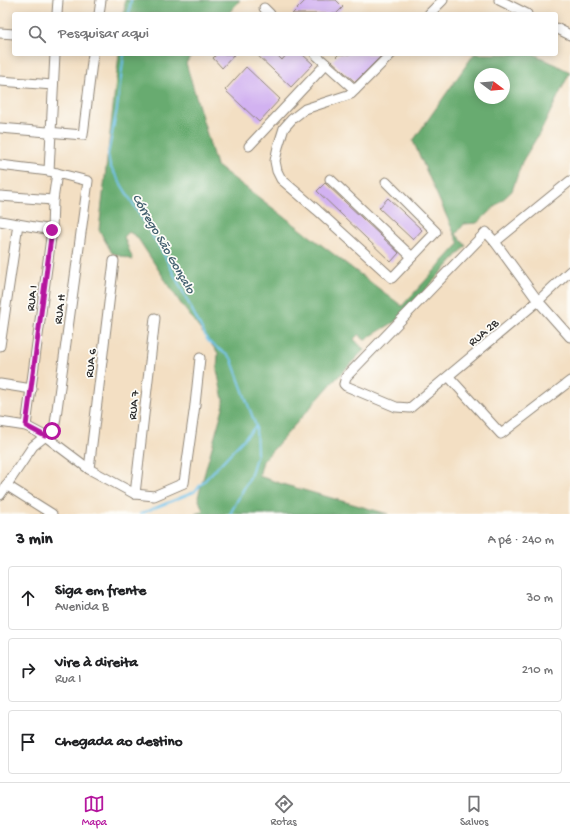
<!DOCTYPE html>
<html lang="pt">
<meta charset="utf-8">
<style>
:root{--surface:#fff;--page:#f6f6f6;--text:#202124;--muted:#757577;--line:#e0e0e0;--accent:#b5179e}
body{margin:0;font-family:"Gochi Hand",sans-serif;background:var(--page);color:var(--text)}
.compass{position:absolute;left:474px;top:68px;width:36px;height:36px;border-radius:50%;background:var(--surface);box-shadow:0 2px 10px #0003;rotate:106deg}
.stop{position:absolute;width:12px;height:12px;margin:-9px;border:3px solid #b5179e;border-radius:50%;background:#fff}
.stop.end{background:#b5179e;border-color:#fff;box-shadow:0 1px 4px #0008}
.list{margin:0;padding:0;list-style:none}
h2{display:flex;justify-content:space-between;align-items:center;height:52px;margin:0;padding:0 16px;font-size:17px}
h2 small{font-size:13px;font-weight:400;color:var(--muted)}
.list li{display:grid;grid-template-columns:26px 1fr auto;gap:12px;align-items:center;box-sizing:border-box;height:64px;margin:0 8px 8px;padding:0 8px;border:1px solid var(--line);border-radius:4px}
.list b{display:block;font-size:15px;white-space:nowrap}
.list p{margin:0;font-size:13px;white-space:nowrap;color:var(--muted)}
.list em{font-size:13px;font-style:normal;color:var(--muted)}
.icon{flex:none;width:22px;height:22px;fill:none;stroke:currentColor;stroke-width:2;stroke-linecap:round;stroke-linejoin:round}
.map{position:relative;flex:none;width:570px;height:514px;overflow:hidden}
.search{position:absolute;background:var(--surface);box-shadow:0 2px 10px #0003;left:12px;right:12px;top:12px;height:44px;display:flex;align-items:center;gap:10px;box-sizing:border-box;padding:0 14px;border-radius:4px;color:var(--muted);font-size:15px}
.sheet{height:268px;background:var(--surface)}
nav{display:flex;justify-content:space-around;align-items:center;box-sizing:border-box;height:56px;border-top:1px solid var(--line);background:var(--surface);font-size:11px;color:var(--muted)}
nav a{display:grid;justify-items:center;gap:2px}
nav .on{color:var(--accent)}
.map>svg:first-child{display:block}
</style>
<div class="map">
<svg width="570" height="514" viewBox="0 0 570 514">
<rect width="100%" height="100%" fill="#fdfcf7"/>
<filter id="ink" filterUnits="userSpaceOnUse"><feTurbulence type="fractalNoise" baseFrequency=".025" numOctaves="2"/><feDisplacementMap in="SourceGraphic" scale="8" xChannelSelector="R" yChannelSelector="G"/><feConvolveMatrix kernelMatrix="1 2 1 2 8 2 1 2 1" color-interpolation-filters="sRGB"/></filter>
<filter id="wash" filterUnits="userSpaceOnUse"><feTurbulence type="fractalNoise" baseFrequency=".012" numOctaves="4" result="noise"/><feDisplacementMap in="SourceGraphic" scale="16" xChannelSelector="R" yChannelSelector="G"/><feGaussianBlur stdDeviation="0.9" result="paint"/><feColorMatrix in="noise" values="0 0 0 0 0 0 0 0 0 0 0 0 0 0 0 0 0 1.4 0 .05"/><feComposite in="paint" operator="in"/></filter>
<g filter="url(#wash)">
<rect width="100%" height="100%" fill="#f3dfc3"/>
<!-- forest -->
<g fill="#68ab70" stroke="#4a6b4e" fill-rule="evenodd">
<polygon points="125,0 240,0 228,14 124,14"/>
<path d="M119,54H193L186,63L216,165L402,306L459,244L413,141L474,54H534L570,72L542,129L522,162L512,191L477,223L464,224L456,234L466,246L396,321L364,340L359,334L354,339L364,350L332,383L263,461L259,476L282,484L388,514H195L203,511L198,497L224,404L217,370L218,353L181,304L137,237L129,232L124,237L133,260L112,253L99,230ZM480,74H504V98H480Z"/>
</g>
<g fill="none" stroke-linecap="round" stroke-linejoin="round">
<!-- stream -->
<g stroke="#70c2ec" stroke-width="2">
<polyline points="129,14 131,0"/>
<polyline points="124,54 117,109 108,154 110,166 163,253 208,341 231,358 247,402 256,426 257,454 250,477 230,514"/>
<polyline points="140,514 194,492 256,426"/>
</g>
</g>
<g id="blocks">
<!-- building -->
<g fill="#d2b2f1">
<polygon points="306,0 336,0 343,7 336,14 292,14"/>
<polygon points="217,54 235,54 222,68 213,58"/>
<polygon points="256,54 276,54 282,60 287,54 302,54 313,64 291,87"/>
<polygon points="339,54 383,54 355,82 332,61"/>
<polygon points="246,67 280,99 259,122 225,90"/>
<polygon points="325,183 399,253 391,262 317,191"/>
<polygon points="388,198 422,230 413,240 379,208"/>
</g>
</g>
</g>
<g filter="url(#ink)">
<use href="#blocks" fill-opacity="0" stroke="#8f8577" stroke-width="1"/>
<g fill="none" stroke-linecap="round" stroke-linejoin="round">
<!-- minor casing -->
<g stroke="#8f8577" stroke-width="11">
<g id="minor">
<polyline points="499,0 527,14"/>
<polyline points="264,8 270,14"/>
<polyline points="57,14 58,0"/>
<polyline points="99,14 101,0"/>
<polyline points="429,14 443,0"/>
<polyline points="556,28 570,35"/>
<polyline points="0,33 14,34"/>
<polyline points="315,54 355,90"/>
<polyline points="0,81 53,85"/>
<polyline points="0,128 83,135 93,54"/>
<polyline points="249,146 326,64"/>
<polyline points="0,165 49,171 88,181 55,424 52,431 33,446 0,495"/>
<polyline points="49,171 55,54"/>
<polyline points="330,179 412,257"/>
<polyline points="386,182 436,232 392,278 317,210 281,179 277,171 275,161 278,147 284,128 292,119 305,109 351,94 391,54"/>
<polyline points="0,196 53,200"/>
<polyline points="0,221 52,230"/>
<polyline points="495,242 570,181"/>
<polyline points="570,271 538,301 410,408 396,407 346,386 344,384 346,377 486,232 495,242 538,301 570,337"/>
<polyline points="0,346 18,224"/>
<polyline points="449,377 501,434 570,381"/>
<polyline points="0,384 32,389"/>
<polyline points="0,422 26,426 45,436 89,469 135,494 154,496 184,483 195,405 200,358"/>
<polyline points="26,426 52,230 53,200 57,173"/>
<polyline points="89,469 114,261"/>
<polyline points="6,485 52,514"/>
<polyline points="135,494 155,318"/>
</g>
</g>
<!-- minor -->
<use href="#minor" stroke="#fff" stroke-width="9"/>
</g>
</g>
<g fill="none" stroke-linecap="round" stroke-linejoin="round" filter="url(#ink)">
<!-- route -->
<polyline stroke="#b5179e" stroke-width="5" points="52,431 45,436 26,426 52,230"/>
</g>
<g text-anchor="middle" stroke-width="3.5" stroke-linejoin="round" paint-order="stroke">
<!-- street labels -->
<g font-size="12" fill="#2b2b2b" stroke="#fdfcf7">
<text transform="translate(31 298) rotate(-83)" y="4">RUA I</text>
<text transform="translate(59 309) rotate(-82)" y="4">RUA H</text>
<text transform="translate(483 332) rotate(-40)" y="4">RUA 2B</text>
<text transform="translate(90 363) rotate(-83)" y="4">RUA 6</text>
<text transform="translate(133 405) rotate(-84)" y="4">RUA 7</text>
</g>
<!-- water labels -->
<g font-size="13" font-style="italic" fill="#43606f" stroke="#fdfcf7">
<text transform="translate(165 243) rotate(60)" y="5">Córrego São Gonçalo</text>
</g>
</g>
</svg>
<svg class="compass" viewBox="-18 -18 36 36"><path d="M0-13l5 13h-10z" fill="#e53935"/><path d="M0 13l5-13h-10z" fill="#757577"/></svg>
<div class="stop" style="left:52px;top:431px"></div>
<div class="stop end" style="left:52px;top:230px"></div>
<div class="search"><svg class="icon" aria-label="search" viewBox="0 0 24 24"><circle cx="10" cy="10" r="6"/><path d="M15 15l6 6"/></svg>Pesquisar aqui</div>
</div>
<section class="sheet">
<h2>3 min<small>A pé · 240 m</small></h2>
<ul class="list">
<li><svg class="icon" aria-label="ahead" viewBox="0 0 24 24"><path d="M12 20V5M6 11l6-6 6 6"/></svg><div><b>Siga em frente</b><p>Avenida B</p></div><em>30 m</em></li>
<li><svg class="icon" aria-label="right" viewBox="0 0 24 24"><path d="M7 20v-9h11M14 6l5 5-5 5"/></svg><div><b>Vire à direita</b><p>Rua I</p></div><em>210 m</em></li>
<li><svg class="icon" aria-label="arrive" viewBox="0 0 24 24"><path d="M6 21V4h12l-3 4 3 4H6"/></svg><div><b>Chegada ao destino</b></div></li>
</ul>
</section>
<nav>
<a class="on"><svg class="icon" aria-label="map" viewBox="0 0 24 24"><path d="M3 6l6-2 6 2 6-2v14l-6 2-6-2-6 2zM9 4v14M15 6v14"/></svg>Mapa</a>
<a><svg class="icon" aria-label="directions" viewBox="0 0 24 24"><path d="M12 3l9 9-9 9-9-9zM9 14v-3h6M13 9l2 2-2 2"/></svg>Rotas</a>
<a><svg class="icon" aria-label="saved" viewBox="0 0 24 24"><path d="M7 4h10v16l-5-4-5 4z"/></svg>Salvos</a>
</nav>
